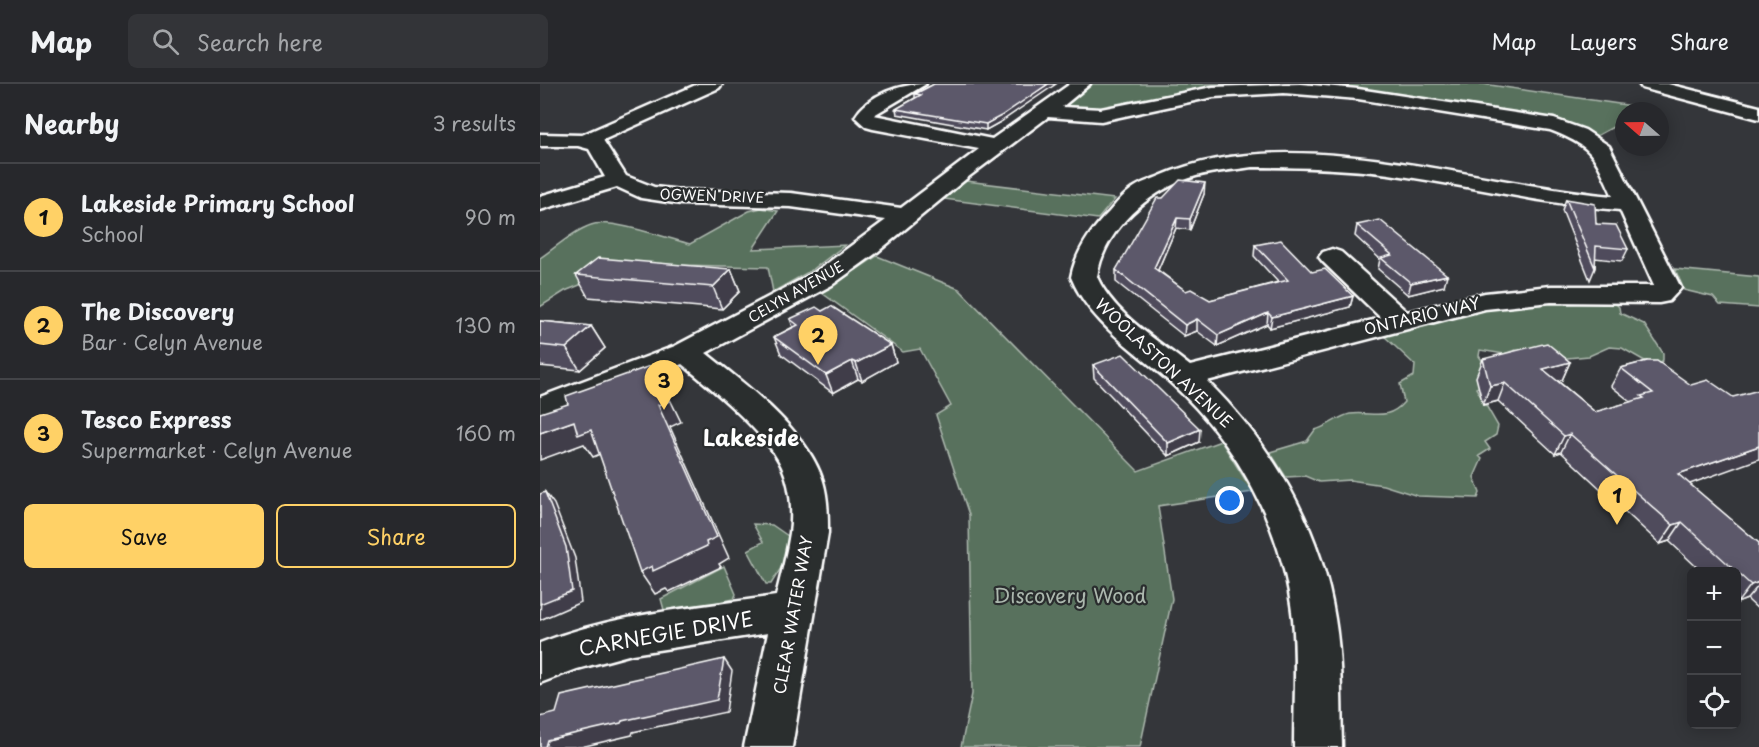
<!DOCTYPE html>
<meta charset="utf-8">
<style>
:root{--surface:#27282c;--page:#333438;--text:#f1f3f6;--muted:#a4a6a9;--line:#434448;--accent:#ffd166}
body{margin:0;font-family:"Playpen Sans",sans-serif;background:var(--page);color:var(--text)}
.controls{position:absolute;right:18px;bottom:18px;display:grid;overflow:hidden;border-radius:9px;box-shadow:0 3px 15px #0003}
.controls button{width:54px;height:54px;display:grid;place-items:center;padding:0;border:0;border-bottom:2px solid var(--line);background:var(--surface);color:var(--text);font:30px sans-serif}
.compass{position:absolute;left:1075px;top:18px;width:54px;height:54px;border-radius:50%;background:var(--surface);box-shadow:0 3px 15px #0003;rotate:290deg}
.you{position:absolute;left:690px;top:417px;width:21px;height:21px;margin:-15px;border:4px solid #fff;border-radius:50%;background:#1a73e8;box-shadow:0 0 0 9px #1a73e833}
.badge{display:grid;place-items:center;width:39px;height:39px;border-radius:50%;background:var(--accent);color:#111;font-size:20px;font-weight:700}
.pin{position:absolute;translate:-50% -50px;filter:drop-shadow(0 2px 3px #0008)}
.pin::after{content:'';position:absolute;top:32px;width:21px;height:18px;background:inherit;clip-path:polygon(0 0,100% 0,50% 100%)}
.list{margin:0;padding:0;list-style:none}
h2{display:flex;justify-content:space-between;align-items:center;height:78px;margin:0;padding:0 24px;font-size:26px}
h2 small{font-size:20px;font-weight:400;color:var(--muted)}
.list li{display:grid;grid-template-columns:39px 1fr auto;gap:18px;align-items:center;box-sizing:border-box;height:108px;padding:0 24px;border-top:2px solid var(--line)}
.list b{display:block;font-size:22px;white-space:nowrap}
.list p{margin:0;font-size:20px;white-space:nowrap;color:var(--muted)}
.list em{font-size:20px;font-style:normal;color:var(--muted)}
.actions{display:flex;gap:12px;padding:18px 24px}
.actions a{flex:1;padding:14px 0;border:2px solid var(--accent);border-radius:9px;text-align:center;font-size:21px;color:var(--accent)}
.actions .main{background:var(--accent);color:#111}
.icon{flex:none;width:33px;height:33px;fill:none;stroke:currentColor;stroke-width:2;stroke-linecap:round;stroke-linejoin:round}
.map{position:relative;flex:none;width:1219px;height:663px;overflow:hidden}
header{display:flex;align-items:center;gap:36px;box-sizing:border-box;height:84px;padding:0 30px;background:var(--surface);border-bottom:2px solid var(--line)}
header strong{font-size:28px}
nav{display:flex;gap:33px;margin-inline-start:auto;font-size:21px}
.search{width:420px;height:54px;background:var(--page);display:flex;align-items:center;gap:15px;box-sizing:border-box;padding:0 21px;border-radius:9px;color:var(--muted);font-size:22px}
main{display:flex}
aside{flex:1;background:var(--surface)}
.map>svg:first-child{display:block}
</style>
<header>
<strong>Map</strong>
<div class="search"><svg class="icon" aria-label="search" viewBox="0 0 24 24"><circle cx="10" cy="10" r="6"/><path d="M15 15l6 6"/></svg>Search here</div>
<nav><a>Map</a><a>Layers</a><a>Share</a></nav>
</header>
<main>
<aside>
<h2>Nearby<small>3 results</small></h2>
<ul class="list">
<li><span class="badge">1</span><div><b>Lakeside Primary School</b><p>School</p></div><em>90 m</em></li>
<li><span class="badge">2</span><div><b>The Discovery</b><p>Bar · Celyn Avenue</p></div><em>130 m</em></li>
<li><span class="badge">3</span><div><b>Tesco Express</b><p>Supermarket · Celyn Avenue</p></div><em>160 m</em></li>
</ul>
<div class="actions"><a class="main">Save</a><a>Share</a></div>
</aside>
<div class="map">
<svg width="1219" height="663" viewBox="0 0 1219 663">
<rect width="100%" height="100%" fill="#34363a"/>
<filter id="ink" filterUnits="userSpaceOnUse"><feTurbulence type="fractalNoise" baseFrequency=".0167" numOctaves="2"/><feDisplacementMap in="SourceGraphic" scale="12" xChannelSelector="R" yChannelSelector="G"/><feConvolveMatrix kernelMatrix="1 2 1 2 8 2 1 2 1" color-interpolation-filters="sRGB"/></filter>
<g filter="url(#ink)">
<!-- green -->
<g fill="#59715d" stroke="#acb8ae" stroke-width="1.5">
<polygon points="552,0 735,0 640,9 565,27 527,24 527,18"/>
<polygon points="745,0 943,0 1106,24 1101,27 1084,27 1084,37 1055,53 1019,38 991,31 815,5"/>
<polygon points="426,97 575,115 558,135 404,115"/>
<path d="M221,124L238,127L213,165L305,161L272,186L233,208L228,183L92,180L25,207L0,223V174C15,164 33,147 51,141C70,134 127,154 150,160L209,127Z"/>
<polygon points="337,172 419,205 598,387 681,357 713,408 618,422 632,515 600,663 421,663 432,610 429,431 396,331 411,322 380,265 363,268 282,209"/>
<polygon points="1135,185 1219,193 1219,224 1180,221 1173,213 1144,206"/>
<path d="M1017,217H1073L1079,223L1080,229L1104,240L1123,269V276L1118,281L1110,280L1082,264L1069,263L1049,272L1016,275L975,266L964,270L940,266L939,272L944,279L941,302L936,304L958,342L956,351L945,358L950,365L939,372L942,375L934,393L940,409L938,414L878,412L843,401L810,396L779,398L765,392L746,393L730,368L767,357L775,346C787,343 799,332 810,330C831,327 847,338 864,318L860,300L874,292L875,281L843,251L935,227Z"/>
<polygon points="213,440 232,441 248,452 246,476 231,500 226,500 208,466 223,458"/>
<polygon points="184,482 196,510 194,515 130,528 124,526 121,515"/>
</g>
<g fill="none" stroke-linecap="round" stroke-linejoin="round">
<!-- minor casing -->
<g stroke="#fff" stroke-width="5">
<g id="minor">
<path d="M158,0H182L179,4L63,56L86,92L114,103L141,106L251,109L361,124L439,65L333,45L326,43L315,33C329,10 360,0 386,0L334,31L452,55L530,0H550L522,23L561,25L673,3L760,0L818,5L1014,35L1045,46L1069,62L1141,204L1129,217L1119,219L1011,218L945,225L667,297C733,362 781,443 795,535C802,577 801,620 802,663H754C754,621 757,578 753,535C743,446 700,362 633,301C597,267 550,240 531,193C536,167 551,146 569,128C576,120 583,111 592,105C599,99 611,96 620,92C751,35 936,101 1073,112C1054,71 1054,63 1010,46L818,15L744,9L673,13L561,37L508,33L427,94L335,170L292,201L166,269C205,300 262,343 280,389C288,408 288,429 288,449L252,663H204L228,549L92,570L37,585L0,599V559C76,529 156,524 236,512C241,491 247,470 250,449C253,426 251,398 239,377C222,346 171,304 142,280L0,336V313L135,262L274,189L346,136L251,123L141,120L101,114L77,103L0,126V112L65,93L49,65L38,62H0V50L42,51ZM712,83C758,83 803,84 849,90C926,101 1002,120 1080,126L1114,202H1011L945,209L867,228L801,168L792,165L783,168L779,173L783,178L841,234L650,282C618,256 575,232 557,193C564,144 611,105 656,92C674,87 694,86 712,83Z"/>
<polygon points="1099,0 1128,0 1219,23 1219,35 1102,4"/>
</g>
</g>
<!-- minor -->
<use href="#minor" fill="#2a2d2e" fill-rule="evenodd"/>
</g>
<!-- wall -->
<g fill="#4f4c5b" stroke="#fff" stroke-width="1.5">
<polygon points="394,0 462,37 446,46 357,30 356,25 375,14 375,10"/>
<polygon points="664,110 650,146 636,144 618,186 646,207 670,216 738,198 714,172 715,161 772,188 813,212 810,223 730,244 727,240 677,262 657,247 644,252 576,198 576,186 623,114"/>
<polygon points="1026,115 1088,165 1082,177 1055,174 1055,184 1050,196 1022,126"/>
<polygon points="817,141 904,202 868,211 838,185 840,175 815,152"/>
<polygon points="191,185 200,207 182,225 48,213 36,191"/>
<polygon points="282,227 351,261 356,278 322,297 318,295 293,309 241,270 234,253 253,243 250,235"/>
<polygon points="0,237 51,242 65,264 40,286 0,282"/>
<polygon points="943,275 1030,278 1022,296 1018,297 1055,328 1091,318 1071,302 1081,284 1107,277 1149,400 1219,459 1219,526 1207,515 1197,519 1197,488 1162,488 1129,457 1120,460 1021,368 1015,370 958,317 943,321 936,293"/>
<polygon points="553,281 659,358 628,372 554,294"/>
</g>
<!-- shaded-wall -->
<g fill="#403e4a" stroke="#fff" stroke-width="1.5">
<polygon points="508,0 516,0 462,37 446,46 446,40"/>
<polygon points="665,99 664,110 650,146 650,135"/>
<polygon points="637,134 636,144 614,195 614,184"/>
<polygon points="191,185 200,207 182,225 173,203"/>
<polygon points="907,191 904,202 868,211 871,199"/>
<polygon points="813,212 810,223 730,244 732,233"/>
<polygon points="728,229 727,240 677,262 678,251"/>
<polygon points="657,235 657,247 644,252 645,241"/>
<polygon points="51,242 65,264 40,286 26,264"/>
<polygon points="351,261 356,278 322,297 316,279"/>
<polygon points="312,277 318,295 293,309 286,291"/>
<polygon points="1030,278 1022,296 996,303 1003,285"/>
<polygon points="113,281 124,303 141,338 130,343 189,474 179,480 181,483 129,508 126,505 115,510 100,488 118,321"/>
<polygon points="965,299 958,317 943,321 950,302"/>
<polygon points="34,337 51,346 65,368 53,373 44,360 0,376 0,349"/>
<polygon points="660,345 659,358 628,372 628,359"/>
<polygon points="1030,350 1021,368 1015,370 1024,352"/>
<polygon points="1219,362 1219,375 1125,409 1138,390"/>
<polygon points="5,408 14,420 35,474 41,518 0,536"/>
<polygon points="1142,438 1129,457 1120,460 1133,441"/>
<polygon points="1219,498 1219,501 1207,515 1197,519 1211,501"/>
<polygon points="184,575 192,587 186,628 93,648 92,651 41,663 5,663 7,656 82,637"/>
</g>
<!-- building -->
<g fill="#5c586a" stroke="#fff" stroke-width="1.5">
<polygon points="394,0 508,0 461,32 446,40 356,25 381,11 375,10"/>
<polygon points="640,96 665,99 650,135 637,134 614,184 646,207 651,205 670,216 748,196 715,161 741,156 772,188 785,185 813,212 732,233 728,229 678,251 657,235 645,241 576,186 617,114 623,114"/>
<polygon points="1026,115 1055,120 1056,140 1076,141 1088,165 1056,162 1055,184"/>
<polygon points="840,136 907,191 871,199 841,174 852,171 817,141"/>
<polygon points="58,174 191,185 173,203 36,191"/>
<polygon points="291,222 351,261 316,279 312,277 286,291 234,253 258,241 250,235 276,223 282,227"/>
<polygon points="0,237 51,242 26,264 0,261"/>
<polygon points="1007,259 1030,278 1003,285 1055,328 1104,314 1101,312 1113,309 1081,284 1107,277 1117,277 1151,301 1168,296 1193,313 1219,306 1219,362 1138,390 1219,459 1219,498 1211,501 1142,438 1133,441 1030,350 1024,352 965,299 950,302 943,275"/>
<polygon points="583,270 660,345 628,359 553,281"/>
<polygon points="113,281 130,317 118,321 177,453 166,458 167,462 113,487 112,482 100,488 51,346 38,351 34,337 0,349 0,329 28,320 26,312"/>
<polygon points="5,408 26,463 32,507 0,520 0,410"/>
<polygon points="184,575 177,616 82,637 81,639 7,656 5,663 0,663 0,633 16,629 21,612"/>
</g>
</g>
<g text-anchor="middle" stroke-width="4.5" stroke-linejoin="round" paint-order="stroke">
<!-- far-street labels -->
<g font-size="14" fill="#fff" stroke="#2a2d2e">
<text transform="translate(172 112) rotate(2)" y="5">OGWEN DRIVE</text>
<text transform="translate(256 208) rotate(-30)" y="5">CELYN AVENUE</text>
</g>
<!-- street labels -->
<g font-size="16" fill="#fff" stroke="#2a2d2e">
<text transform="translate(882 232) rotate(-13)" y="6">ONTARIO WAY</text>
<text transform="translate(624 279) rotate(43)" y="6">WOOLASTON AVENUE</text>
<text transform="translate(253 531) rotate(-80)" y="6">CLEAR WATER WAY</text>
</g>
<!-- near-park labels -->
<g font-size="20" fill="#acb8ae" stroke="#2a2d2e">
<text x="530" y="519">Discovery Wood</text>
</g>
<!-- near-street labels -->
<g font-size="20" fill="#fff" stroke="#2a2d2e">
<text transform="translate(126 550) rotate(-10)" y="7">CARNEGIE DRIVE</text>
</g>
<!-- district labels -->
<g font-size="22" font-weight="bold" fill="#fff" stroke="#2a2d2e">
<text x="211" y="362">Lakeside</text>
</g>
</g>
</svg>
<div class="controls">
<button>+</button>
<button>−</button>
<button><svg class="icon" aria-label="locate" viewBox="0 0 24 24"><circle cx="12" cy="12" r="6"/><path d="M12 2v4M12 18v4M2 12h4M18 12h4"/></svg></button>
</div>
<svg class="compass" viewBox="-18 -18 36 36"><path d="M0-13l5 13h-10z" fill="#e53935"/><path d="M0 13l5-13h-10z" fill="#a4a6a9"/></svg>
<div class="you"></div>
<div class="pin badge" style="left:1077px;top:441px">1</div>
<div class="pin badge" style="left:278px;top:281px">2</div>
<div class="pin badge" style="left:124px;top:326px">3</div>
</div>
</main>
